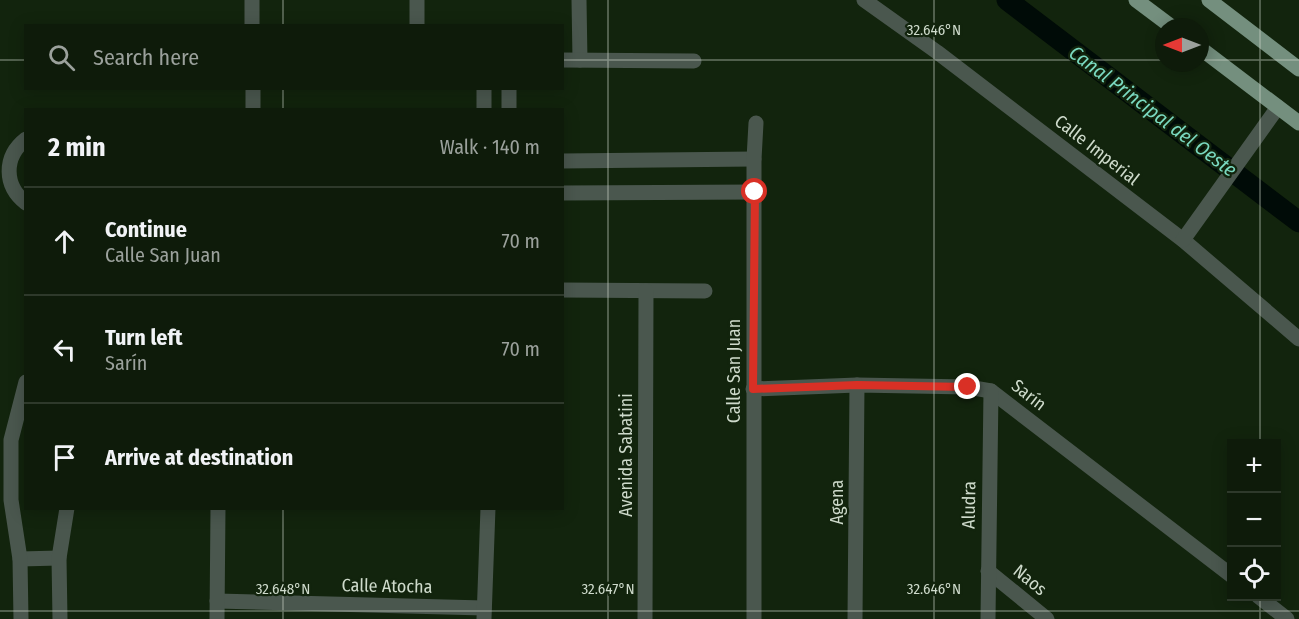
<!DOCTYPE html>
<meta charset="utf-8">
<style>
:root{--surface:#0e1b0a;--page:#172413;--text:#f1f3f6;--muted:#9ba19c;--line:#2e392b}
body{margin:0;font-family:"Fira Sans Condensed",sans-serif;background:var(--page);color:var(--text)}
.controls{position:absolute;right:18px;bottom:18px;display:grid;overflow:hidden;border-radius:0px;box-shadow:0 3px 15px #0003}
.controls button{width:54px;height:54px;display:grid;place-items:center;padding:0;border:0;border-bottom:2px solid var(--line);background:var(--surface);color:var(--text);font:30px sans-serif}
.compass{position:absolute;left:1155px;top:18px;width:54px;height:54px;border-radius:50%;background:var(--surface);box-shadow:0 3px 15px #0003;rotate:270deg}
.stop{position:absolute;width:18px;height:18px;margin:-14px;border:4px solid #d93025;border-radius:50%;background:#fff}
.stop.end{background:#d93025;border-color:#fff;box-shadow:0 2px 6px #0008}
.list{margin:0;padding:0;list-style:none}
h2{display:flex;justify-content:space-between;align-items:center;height:78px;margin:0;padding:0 24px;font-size:26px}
h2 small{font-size:20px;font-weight:400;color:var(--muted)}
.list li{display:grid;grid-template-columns:39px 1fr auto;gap:18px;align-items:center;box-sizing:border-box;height:108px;padding:0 24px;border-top:2px solid var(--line)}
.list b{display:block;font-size:22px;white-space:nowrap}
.list p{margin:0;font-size:20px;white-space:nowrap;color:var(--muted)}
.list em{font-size:20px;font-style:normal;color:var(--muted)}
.icon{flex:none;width:33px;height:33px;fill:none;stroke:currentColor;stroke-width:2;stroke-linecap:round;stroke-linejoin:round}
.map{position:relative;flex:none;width:1299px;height:619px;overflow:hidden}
.search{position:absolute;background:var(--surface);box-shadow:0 3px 15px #0003;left:24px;top:24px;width:540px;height:66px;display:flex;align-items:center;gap:15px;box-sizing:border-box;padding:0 21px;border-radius:0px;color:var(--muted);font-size:22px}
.panel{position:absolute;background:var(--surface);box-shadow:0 3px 15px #0003;left:24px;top:108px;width:540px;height:402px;border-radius:0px}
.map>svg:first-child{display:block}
</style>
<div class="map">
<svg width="1299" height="619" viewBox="0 0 1299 619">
<rect width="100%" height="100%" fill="#12240d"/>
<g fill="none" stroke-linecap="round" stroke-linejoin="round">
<!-- canal -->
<polyline stroke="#000b07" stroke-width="21" points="1007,0 1299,222"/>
<!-- minor -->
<g stroke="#4a574e" stroke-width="15">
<polyline points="252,0 252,26"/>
<polyline points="417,0 417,26"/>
<polyline points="579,0 580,60"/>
<polyline points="864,0 937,52 1183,240 1299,339"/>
<polyline points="562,60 694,61"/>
<polyline points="253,88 253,110"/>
<polyline points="484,88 484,110"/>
<polyline points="509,110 509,88"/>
<path d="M26,139C3,157 4,186 26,203"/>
<polyline points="562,161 754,159"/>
<polyline points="562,193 755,192"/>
<polyline points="1183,240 1278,107"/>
<polyline points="562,290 705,291"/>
<polyline points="753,389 857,385 968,387 991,391 1232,576"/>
<polyline points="20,559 59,558"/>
<polyline points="988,571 1047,619"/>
<polyline points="1258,596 1287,619"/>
<polyline points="217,601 484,608"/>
<polyline points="21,619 20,559 11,500 11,440 26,382"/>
<polyline points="60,619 59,558 67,508"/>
<polyline points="217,619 218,508"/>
<polyline points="484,619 488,508"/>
<polyline points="645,619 646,291"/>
<polyline points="754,619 754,159 756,123"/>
<polyline points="855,619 857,385"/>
<polyline points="988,619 991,391"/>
</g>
<!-- major -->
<g stroke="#748f7e" stroke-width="15">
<polyline points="1136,0 1172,27"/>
<polyline points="1209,0 1299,69"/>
<polyline points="1200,48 1299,123"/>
</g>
</g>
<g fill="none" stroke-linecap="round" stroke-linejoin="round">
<!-- route -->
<polyline stroke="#d93025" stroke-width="8" points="755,192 753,389 857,385 968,387"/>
</g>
<!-- ticks -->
<path fill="none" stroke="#cedacb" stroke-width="1.5" stroke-opacity="0.45" d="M283,0V26M608,0V619M934,0V619M1260,0V444M0,60H26M562,60H1164M1200,60H1299M283,88V110M283,508V619M1260,596V619M0,611H1299"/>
<g text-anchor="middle" stroke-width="4.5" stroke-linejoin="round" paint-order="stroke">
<!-- street labels -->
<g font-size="18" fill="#cedacb" stroke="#12240d">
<text transform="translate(1097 150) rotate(38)" y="6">Calle Imperial</text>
<text transform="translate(734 371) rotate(-90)" y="6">Calle San Juan</text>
<text transform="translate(1029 395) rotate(38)" y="6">Sarín</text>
<text transform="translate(626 455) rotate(-90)" y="6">Avenida Sabatini</text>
<text transform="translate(837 502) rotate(-90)" y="6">Agena</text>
<text transform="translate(969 505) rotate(-89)" y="6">Aludra</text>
<text transform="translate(1030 580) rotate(39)" y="6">Naos</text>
<text transform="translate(387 586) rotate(1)" y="6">Calle Atocha</text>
</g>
<!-- water labels -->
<g font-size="20" font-style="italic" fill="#7ad9c0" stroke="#12240d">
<text transform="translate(1153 111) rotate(37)" y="7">Canal Principal del Oeste</text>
</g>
</g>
<g font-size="15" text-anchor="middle" fill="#cedacb" stroke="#12240d" stroke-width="4.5" stroke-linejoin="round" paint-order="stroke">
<text x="934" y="35">32.646°N</text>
<text x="283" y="594">32.648°N</text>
<text x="608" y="594">32.647°N</text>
<text x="934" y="594">32.646°N</text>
</g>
</svg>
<div class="controls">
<button>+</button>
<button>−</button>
<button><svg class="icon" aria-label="locate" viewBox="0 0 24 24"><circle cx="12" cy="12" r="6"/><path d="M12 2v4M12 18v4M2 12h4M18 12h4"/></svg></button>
</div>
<svg class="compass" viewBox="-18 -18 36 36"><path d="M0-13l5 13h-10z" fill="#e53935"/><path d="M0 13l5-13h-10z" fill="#9ba19c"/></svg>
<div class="stop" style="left:755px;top:192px"></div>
<div class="stop end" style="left:968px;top:387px"></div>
<div class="search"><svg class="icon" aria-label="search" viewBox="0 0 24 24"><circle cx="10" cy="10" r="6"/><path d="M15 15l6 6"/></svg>Search here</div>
<section class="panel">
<h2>2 min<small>Walk · 140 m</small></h2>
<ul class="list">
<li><svg class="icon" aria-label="ahead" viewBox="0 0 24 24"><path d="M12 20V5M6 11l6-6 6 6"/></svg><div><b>Continue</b><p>Calle San Juan</p></div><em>70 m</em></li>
<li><svg class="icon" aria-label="left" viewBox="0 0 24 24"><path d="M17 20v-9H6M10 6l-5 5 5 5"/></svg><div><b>Turn left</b><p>Sarín</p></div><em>70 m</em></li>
<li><svg class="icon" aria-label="arrive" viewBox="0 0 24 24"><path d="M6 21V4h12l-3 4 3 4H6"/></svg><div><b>Arrive at destination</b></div></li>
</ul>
</section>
</div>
